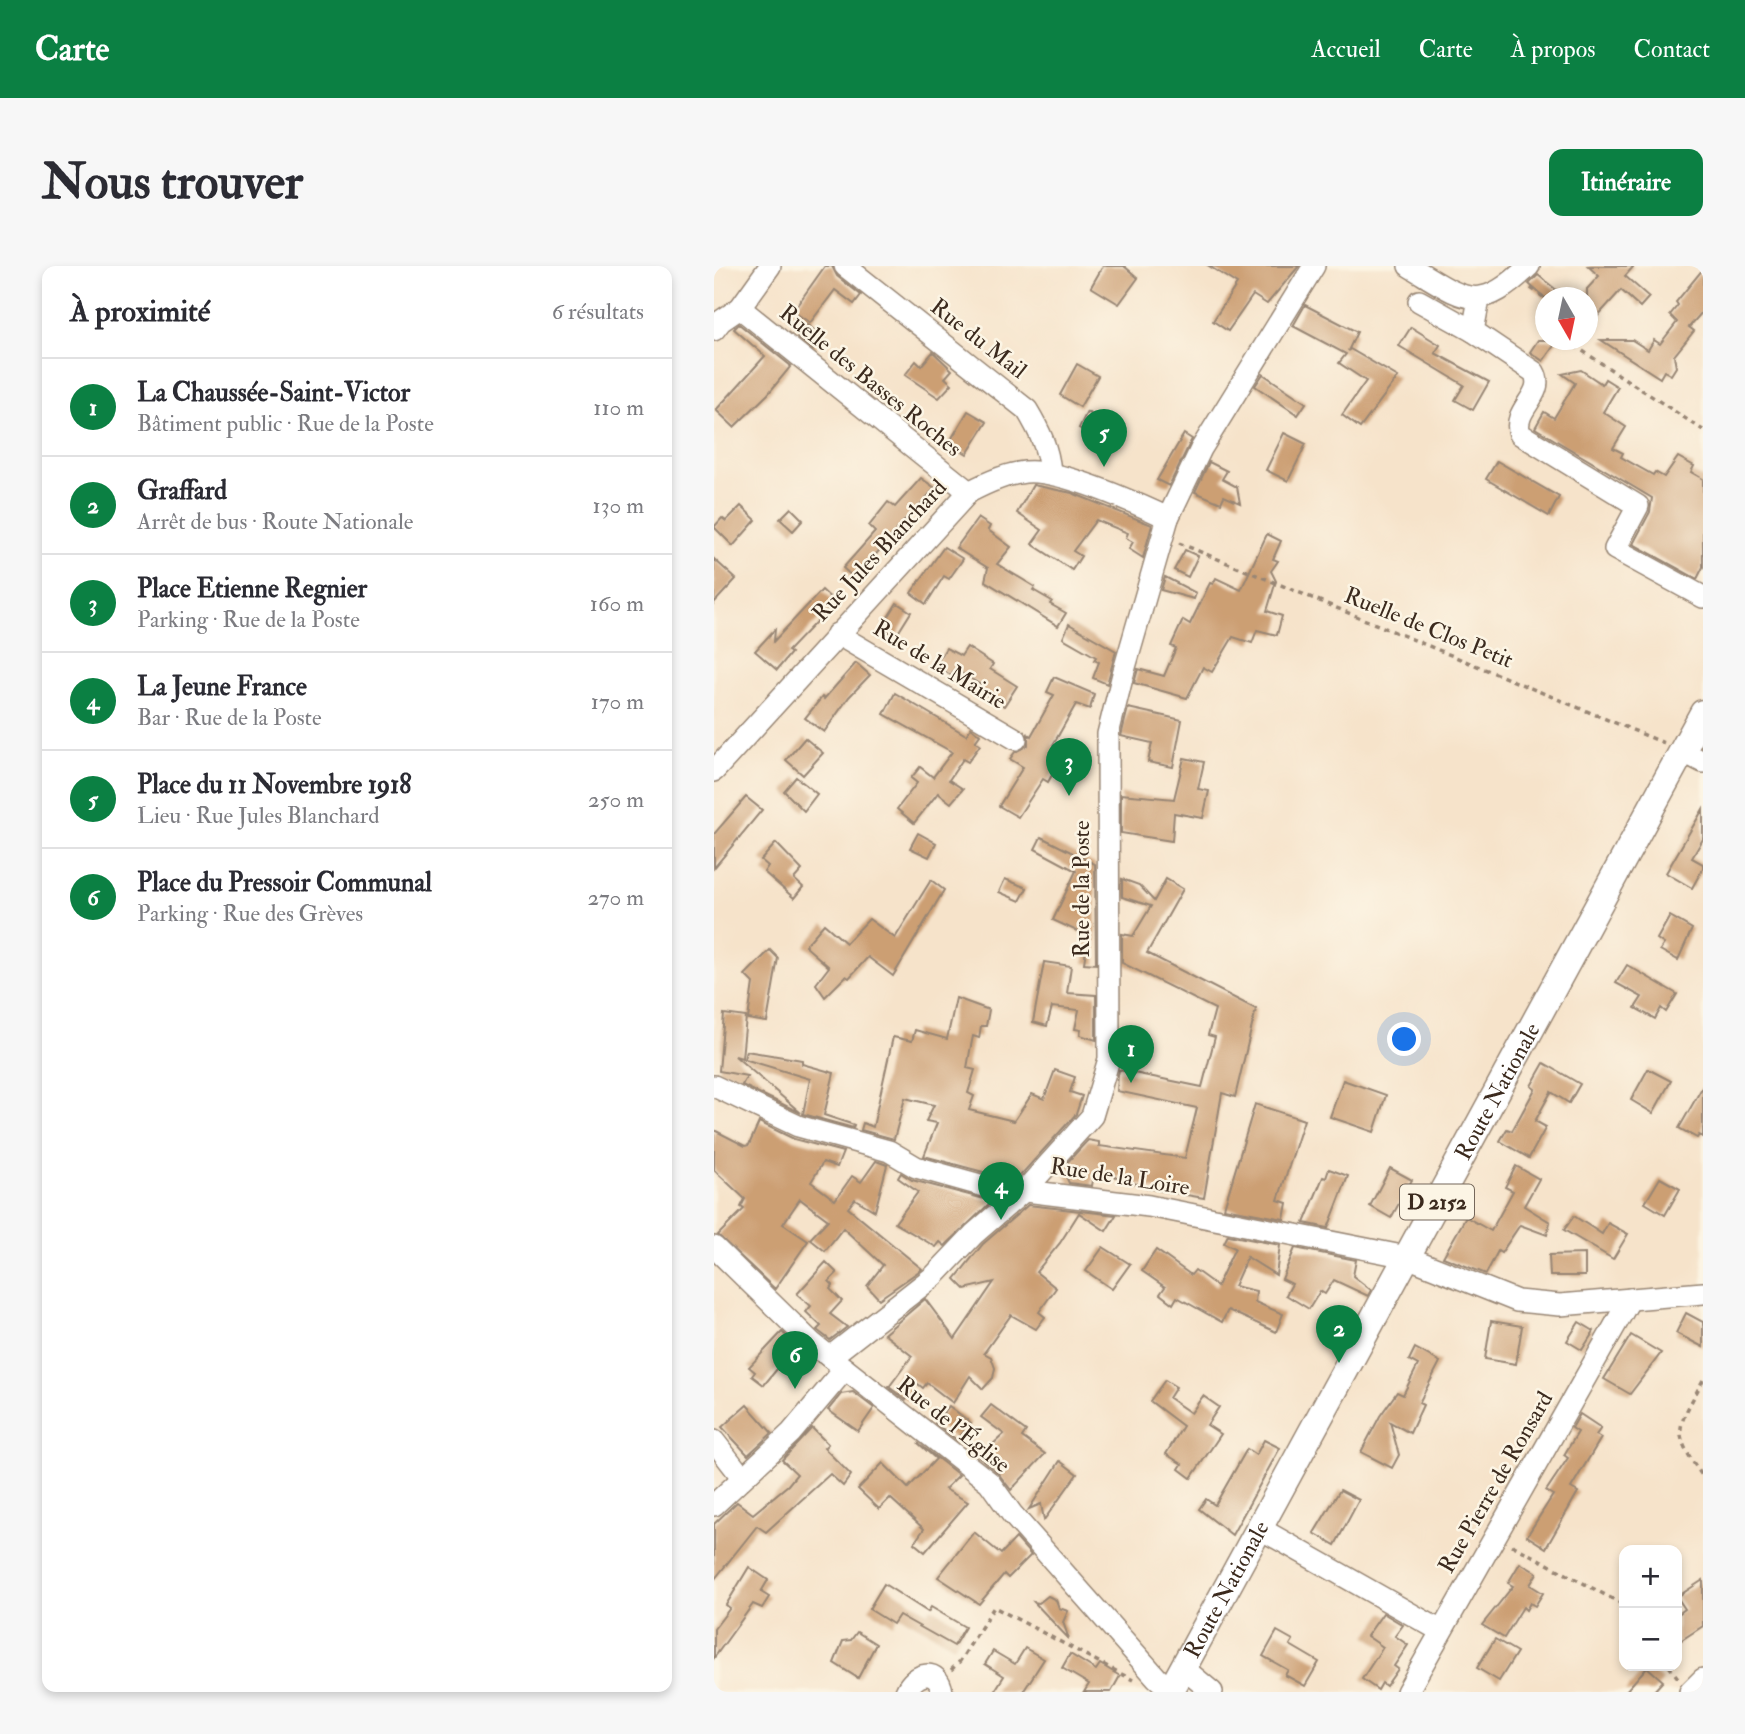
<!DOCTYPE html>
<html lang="fr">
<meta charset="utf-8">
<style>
:root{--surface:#fff;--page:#f7f7f7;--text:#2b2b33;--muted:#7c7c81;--line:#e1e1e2;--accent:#0b8043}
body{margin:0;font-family:"IM FELL Double Pica",serif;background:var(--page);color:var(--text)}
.controls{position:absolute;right:21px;bottom:21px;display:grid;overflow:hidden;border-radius:14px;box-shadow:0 4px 10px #0003}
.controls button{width:63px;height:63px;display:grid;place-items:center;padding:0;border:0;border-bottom:2px solid var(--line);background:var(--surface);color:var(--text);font:35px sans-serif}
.compass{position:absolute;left:821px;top:21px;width:63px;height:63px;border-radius:50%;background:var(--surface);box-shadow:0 4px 10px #0003;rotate:171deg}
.you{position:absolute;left:691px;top:774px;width:24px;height:24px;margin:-18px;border:5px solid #fff;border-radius:50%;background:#1a73e8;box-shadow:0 0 0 10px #1a73e833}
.badge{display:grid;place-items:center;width:46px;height:46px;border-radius:50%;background:var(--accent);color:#fff;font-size:23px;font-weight:700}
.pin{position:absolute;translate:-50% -58px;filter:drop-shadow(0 2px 4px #0008)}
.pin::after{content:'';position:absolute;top:37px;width:24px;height:21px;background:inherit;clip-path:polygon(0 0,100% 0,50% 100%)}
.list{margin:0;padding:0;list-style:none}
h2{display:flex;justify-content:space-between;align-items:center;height:91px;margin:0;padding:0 28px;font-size:30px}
h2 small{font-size:23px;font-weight:400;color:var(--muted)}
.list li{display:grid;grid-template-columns:46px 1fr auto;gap:21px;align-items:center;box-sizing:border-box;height:98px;padding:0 28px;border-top:2px solid var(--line)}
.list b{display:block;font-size:26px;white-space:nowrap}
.list p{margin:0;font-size:23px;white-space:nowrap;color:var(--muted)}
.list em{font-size:23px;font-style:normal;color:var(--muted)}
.map{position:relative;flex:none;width:989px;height:1426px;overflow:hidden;border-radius:14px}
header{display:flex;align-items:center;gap:42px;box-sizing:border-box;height:98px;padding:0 35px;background:var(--accent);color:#fff}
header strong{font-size:33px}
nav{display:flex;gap:38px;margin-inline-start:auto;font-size:24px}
.intro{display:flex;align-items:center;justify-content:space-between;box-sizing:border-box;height:168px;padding:0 42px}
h1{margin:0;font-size:49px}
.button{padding:18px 32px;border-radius:14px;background:var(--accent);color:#fff;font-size:24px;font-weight:700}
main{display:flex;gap:42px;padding:0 42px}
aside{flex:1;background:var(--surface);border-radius:14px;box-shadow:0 4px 10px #0003}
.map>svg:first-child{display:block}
</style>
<header>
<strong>Carte</strong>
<nav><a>Accueil</a><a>Carte</a><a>À propos</a><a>Contact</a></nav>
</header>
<div class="intro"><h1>Nous trouver</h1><a class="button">Itinéraire</a></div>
<main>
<aside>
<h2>À proximité<small>6 résultats</small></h2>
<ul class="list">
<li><span class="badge">1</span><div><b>La Chaussée-Saint-Victor</b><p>Bâtiment public · Rue de la Poste</p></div><em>110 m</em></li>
<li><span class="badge">2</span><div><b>Graffard</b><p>Arrêt de bus · Route Nationale</p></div><em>130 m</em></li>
<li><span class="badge">3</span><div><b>Place Etienne Regnier</b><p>Parking · Rue de la Poste</p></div><em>160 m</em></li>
<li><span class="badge">4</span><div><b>La Jeune France</b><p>Bar · Rue de la Poste</p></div><em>170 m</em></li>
<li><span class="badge">5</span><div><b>Place du 11 Novembre 1918</b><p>Lieu · Rue Jules Blanchard</p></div><em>250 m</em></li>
<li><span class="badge">6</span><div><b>Place du Pressoir Communal</b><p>Parking · Rue des Grèves</p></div><em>270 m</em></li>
</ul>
</aside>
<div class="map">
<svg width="989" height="1426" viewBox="0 0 989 1426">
<rect width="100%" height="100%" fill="#fcf5e5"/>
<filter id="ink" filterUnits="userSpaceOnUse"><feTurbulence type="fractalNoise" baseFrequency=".0143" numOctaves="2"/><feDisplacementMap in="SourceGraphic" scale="14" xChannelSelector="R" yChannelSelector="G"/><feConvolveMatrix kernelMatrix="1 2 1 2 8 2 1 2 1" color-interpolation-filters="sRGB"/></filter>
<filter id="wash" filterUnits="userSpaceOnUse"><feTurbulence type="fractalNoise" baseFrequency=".00686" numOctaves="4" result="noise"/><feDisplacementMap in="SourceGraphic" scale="28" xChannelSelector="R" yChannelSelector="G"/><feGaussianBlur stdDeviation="1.57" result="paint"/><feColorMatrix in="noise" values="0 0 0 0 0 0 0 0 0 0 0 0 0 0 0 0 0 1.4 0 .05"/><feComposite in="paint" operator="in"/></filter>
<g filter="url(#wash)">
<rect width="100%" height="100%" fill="#f6e3ca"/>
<g id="blocks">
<!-- building -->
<g fill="#cc9f73">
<polygon points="111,0 118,0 123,10 147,29 140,38 121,24 96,57 79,45"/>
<polygon points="389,0 410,0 424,12 405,38 377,21"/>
<polygon points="495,0 585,0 553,38 539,29 514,65 499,55 523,18"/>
<polygon points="874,0 920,0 911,10 935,31 926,41 907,24 873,62 873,23 885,10"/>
<polygon points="989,3 989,45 975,61 980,65 960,90 962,101 957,109 950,105 946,112 887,74 918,74 934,84 940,74 946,78 963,56 956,49 964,39 962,36"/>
<polygon points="824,9 852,32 831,32 815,18"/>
<polygon points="591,39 643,66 634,85 636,83 684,111 646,162 628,149 652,115 625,97 632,88 579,60"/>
<polygon points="25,58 77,100 54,128 20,161 2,144 51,90 20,63"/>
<polygon points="92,58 109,70 99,84 83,71"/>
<polygon points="697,61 726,79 721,87 775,116 759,144 741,134 750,119 685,80"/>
<polygon points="824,74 844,74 829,95 816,86"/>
<polygon points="219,86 238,104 231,112 238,118 225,132 191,109 202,95 207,100"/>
<polygon points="363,98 384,110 366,141 346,129"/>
<polygon points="867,104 888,118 891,113 904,121 889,146 912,161 899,182 909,187 907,191 939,209 941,206 950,211 964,191 980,200 977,206 989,213 989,301 983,313 919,278 936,246 938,232 821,162 830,146 840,152 861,117 848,108"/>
<polygon points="549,108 592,137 584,149 541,120"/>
<polygon points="254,145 273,156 253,188 235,177"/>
<polygon points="373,146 393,157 384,173 365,162"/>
<polygon points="570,167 592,178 574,215 552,204"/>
<polygon points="470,168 478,173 455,220 443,214"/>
<polygon points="783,195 845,231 835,250 772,213"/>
<polygon points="495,196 513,205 508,213 523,221 526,237 510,230 507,237 481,226"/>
<polygon points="207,212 221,222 203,242 202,241 141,313 129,302 161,266 155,260 174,236 181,241"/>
<polygon points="319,219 358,227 438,259 429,292 415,283 419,276 412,272 414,267 382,254 359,285 367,290 358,304 318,278 328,264 303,247"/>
<polygon points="27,240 42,254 19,280 0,261 8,252 12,255"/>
<polygon points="77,242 89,254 79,265 66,253"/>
<polygon points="264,252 276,260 274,264 297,281 283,298 321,321 319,324 338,335 336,338 352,347 344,360 271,315 274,302 242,282"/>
<polygon points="553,268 567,275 559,293 564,295 557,305 562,315 553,345 568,350 563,369 543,364 538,377 519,371 498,406 489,401 473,432 420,417 424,403 450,410 462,382 457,380 469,354 476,358 496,317 499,318 502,312 527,324"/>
<polygon points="230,281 249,293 235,313 230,310 212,338 197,327"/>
<polygon points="471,284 484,290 474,311 460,304"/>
<polygon points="0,293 22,313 0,337"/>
<polygon points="451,311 482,327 480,333 447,324"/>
<polygon points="108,324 121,336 74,385 77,387 63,404 41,385 61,363 60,375"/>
<polygon points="183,337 197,346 182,370 168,361"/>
<polygon points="355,358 402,385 393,418 379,412 385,396 380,394 382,391 349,372"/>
<polygon points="253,381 279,398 276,403 303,420 290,440 264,423 267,419 241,403 237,409 221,400 232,382 247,390"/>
<polygon points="142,397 156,409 135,431 110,466 91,452 108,431 110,433"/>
<polygon points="340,411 380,428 376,443 362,438 339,479 351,486 334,516 329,513 304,551 285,540 309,501 296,493 301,486 314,479 314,468 317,470 340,429 333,426"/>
<polygon points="181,427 252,469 257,462 266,469 261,476 266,479 254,496 249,493 235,514 249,523 237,537 224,527 200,557 183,543 203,517 197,512 206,501 219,511 238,486 170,448"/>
<polygon points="414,442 468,454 459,501 434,496 438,477 407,470"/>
<polygon points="91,472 109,487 89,509 72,494"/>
<polygon points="470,492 490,496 484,523 495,525 489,552 460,547 458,575 407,567 407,528 460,533"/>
<polygon points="82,511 103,528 90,545 70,525"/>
<polygon points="32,531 48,544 0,602 0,568"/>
<polygon points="989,543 989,573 978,592 989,598 989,602 978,622 952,607"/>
<polygon points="204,567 222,577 215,591 196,582"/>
<polygon points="327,571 381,598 382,698 370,697 374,670 339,654 362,605 321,583"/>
<polygon points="62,577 88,604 80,613 89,621 80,632 50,606 54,600 47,594"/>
<polygon points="291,613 313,622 306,635 285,626"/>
<polygon points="408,613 425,619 440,635 452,613 469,623 433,687 542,743 521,831 508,827 490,932 432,922 433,920 409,915 410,912 380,908 378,920 355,917 348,902 374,874 385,876 385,880 471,892 483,842 403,825 404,809 405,804 488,821 501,771 494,769 501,743 408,697 408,668 419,670 437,640 408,631"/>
<polygon points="217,614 230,624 179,710 154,691 135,712 132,710 111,731 102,718 115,701 91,680 110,658 132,677 155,653 181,672"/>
<polygon points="956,650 978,663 964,694 946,684 950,678 943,673"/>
<polygon points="56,684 64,692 53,756 34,753 39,717 31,709"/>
<polygon points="330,696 357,700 353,727 382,729 382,774 366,769 367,764 361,763 365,744 338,741 333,760 319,756"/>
<polygon points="913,699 963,728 952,746 947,742 941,753 921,742 928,731 902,717"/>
<polygon points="242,732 275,744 272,760 267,760 265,772 259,770 256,785 253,802 261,804 254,827 260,830 255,844 300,855 318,828 330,833 341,804 361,811 356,826 368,830 362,848 305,911 273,907 210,890 223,857 212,855 220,839 191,832 180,873 147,864 149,857 159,861 179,771 198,775 201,764 233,773"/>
<polygon points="10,748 32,751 28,792 21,790 87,847 28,819 33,810 5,805"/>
<polygon points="32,785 82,793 88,794 88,798 120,807 110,849 140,859 139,862 89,848 96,813 30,793"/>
<polygon points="830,797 866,818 855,837 837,826 821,855 832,861 815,892 786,875 793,863 798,865 821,823 817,820"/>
<polygon points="934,803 957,815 939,847 917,834"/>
<polygon points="629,814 672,829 660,866 616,851"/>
<polygon points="989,820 989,871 985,869 983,872 965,862"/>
<polygon points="541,838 590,854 564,934 573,937 570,953 510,942"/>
<polygon points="45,856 80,873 129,886 123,901 109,896 97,916 121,934 138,910 147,916 162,895 173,899 161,945 141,933 134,942 208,1003 165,1033 153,1020 169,999 129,962 111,985 96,973 114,954 86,933 69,958 94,975 61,1023 4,969 30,943 27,941 31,933 0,904 0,864 31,880 35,879"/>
<polygon points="802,900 825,913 810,940 836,956 833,969 806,959 787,987 784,985 772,1008 729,991 752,951 777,965 799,925 791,921"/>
<polygon points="676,902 698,914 677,952 656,940"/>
<polygon points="615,903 634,910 614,962 590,957 609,911 612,912"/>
<polygon points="187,907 198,914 278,935 231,980 226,976 222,981 181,957 204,926 184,912"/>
<polygon points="946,912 966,923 951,949 931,937"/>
<polygon points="314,939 402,949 392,965 365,947 346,977 322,1006 342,1022 325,1046 331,1051 322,1063 297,1049 270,1087 277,1091 281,1102 279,1112 269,1123 256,1110 239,1137 213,1117 209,1122 194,1110 195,1130 192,1134 175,1121 198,1090 170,1068 211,1033 241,1073 280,1016 251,1023 241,1013 269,978"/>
<polygon points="860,950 888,968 894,957 914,968 899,993 850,964"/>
<polygon points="514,969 566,979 562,1009 533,991 520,1020 542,1025 541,1036 569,1048 562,1066 514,1044 508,1056 463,1031 459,1038 446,1028 451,1021 428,1005 442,984 477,1009 481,1004 503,1020 521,982 510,977"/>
<polygon points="389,981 416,998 398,1023 372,1005"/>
<polygon points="581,982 642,994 639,1010 657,1024 654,1030 620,1014 611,1028 606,1025 595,1043 572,1029 578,1018 568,1013"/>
<polygon points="871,988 871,1010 836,1010 835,989"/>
<polygon points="112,996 123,1007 115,1015 119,1019 116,1023 128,1035 116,1048 133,1061 116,1074 103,1064 107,1060 92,1046 97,1040 83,1028"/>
<polygon points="972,1047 989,1056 989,1081 962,1067"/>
<polygon points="777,1055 808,1060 802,1098 771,1093"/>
<polygon points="865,1056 880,1065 868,1084 853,1075"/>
<polygon points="68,1066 90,1087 76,1104 67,1098 50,1119 38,1110 41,1106 35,1101"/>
<polygon points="917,1069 947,1087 916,1128 890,1113"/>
<polygon points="701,1082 726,1096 705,1137 709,1139 696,1167 676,1156 685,1189 678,1202 647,1186 666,1150 683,1126 689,1129 704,1099 695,1094"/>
<polygon points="451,1114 462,1121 455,1132 477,1147 489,1130 505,1141 493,1159 507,1168 477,1212 465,1203 468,1198 452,1188 469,1160 436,1135"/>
<polygon points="139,1126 160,1142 144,1165 114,1144 127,1128"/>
<polygon points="33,1139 58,1167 34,1189 8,1161"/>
<polygon points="277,1139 312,1165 308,1171 331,1188 297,1224 283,1206 265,1191 290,1168 267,1151"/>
<polygon points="235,1140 257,1157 243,1174 221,1157"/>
<polygon points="866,1148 887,1162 882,1169 887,1172 857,1222 864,1226 832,1282 813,1270 839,1229 832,1225 854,1192 850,1189 864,1166 858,1162"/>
<polygon points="98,1162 114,1178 110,1182 137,1209 129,1220 116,1208 52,1266 43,1260 0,1314 0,1258 23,1236 39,1248 74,1219 83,1208 68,1194"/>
<polygon points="550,1174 566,1182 518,1269 485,1243 492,1233 501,1239 533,1183 542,1189"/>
<polygon points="204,1177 245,1209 231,1223 254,1236 211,1286 200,1277 210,1263 176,1232 165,1243 144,1223 169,1197 194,1222 222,1193"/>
<polygon points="346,1195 363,1208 330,1254 327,1238 315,1243"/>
<polygon points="626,1224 645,1234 621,1279 600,1267"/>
<polygon points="260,1266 287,1288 302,1272 317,1289 294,1312 290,1308 265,1338 224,1311"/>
<polygon points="806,1297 823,1307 816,1319 829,1327 821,1340 816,1337 812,1344 809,1341 790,1372 768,1359 799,1320 794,1317"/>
<polygon points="35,1301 54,1314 47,1326 55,1331 48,1342 39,1338 0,1392 0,1363 16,1342 12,1339"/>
<polygon points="989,1314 989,1360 963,1377 963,1349 971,1343 963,1331"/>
<polygon points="170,1318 214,1346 217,1341 251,1361 240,1380 185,1349 179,1358 155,1343"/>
<polygon points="334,1330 342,1334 345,1342 354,1345 349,1356 355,1373 320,1336 325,1337"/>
<polygon points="669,1347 689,1359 681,1370 694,1379 680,1400 684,1403 672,1420 668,1417 664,1424 648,1413 669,1381 653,1370"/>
<polygon points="563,1365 579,1374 576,1379 605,1396 591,1420 571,1409 574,1404 549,1390"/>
<polygon points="143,1366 162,1378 144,1412 120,1397 129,1375 137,1374"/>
<polygon points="781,1373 803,1386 785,1415 763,1402"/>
<polygon points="311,1382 330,1393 309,1426 280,1426 290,1410 271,1398 279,1385 301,1398"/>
<polygon points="356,1388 382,1404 386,1398 406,1410 397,1426 370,1426 375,1418 348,1402"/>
<polygon points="933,1401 949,1415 939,1426 911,1426"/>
</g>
</g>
</g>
<g filter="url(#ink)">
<use href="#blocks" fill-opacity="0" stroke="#988674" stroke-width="2"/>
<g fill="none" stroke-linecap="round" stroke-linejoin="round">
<!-- minor casing -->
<g stroke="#988674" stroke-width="24">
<g id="minor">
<path d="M131,0L313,144C325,164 334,182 336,206"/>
<path d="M695,0C751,33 763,50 815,0"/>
<polyline points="705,35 759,65 765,33"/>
<polyline points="26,42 255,226"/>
<polyline points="0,64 7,55 26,42 56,0"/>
<path d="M759,65L820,106C833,129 797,143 806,168L924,240L901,283L989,331"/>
<polyline points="123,368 302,473"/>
<polyline points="968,485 989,496"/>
<path d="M0,505L255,226C272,217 291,208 311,206C344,202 422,237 454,252"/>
<polyline points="0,820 84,860 175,885 202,901 270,920 435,940 693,991 803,1035 846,1039 989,1027"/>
<polyline points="0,981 98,1077 275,1216 298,1248 443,1412 457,1424"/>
<polyline points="116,1091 220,1010 260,968 312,923 378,850 395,793 394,468 409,408 454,252 487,183 600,0"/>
<polyline points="0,1175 28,1211"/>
<polyline points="0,1239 77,1167 131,1103"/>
<polyline points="545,1262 727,1365"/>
<polyline points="468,1401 498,1426"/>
<path d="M192,1426C200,1406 225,1401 228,1426"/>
<polyline points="693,1426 916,1033"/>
<polyline points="976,1426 989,1413"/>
</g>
</g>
<!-- major casing -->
<g stroke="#988674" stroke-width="29">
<g id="major">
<path id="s1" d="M456,1426L989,447"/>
</g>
</g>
<!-- path -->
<g stroke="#988674" stroke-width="3.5" stroke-dasharray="5 5" stroke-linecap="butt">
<polyline points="817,22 832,33"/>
<polyline points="852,74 989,164"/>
<polyline points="465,277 950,477"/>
<path d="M989,1114C963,1164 956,1163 989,1211"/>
<polyline points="798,1279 910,1339"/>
<polyline points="955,1400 964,1412"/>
<polyline points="237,1404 246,1395 280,1341 419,1414"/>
</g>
<!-- minor -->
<use href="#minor" stroke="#fff" stroke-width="21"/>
<!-- major -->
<use href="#major" stroke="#fff" stroke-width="26"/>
</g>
</g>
<g text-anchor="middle" stroke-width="5" stroke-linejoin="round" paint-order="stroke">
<!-- shield labels -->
<rect fill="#fcf5e5" stroke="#75675a" stroke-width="2" x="686" y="918.5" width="74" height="35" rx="5"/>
<g font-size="21" font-weight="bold" fill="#3b2a1e">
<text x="723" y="943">D 2152</text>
</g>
<!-- street labels -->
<g font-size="23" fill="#3b2a1e" stroke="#fcf5e5">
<text transform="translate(265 72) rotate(38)" y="8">Rue du Mail</text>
<text transform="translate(157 114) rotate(39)" y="8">Ruelle des Basses Roches</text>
<text transform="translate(165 284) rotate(-47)" y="8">Rue Jules Blanchard</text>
<text transform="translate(715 361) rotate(22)" y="8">Ruelle de Clos Petit</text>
<text transform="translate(226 398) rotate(31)" y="8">Rue de la Mairie</text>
<text transform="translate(367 623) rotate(-90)" y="8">Rue de la Poste</text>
<text dy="8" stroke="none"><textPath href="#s1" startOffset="684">Route Nationale</textPath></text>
<text transform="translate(406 910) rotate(9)" y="8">Rue de la Loire</text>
<text transform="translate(240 1158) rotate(39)" y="8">Rue de l'Église</text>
<text transform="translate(781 1216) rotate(-60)" y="8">Rue Pierre de Ronsard</text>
<text dy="8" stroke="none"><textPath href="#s1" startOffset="117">Route Nationale</textPath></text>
</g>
</g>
</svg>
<div class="controls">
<button>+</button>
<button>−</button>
</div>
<svg class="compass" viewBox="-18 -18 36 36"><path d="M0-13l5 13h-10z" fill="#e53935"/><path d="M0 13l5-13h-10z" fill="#7c7c81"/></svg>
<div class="you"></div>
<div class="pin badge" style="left:417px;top:817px">1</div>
<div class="pin badge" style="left:625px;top:1097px">2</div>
<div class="pin badge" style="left:355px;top:530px">3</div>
<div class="pin badge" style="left:287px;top:954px">4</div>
<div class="pin badge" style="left:390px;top:201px">5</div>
<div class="pin badge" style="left:81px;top:1123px">6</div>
</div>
</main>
